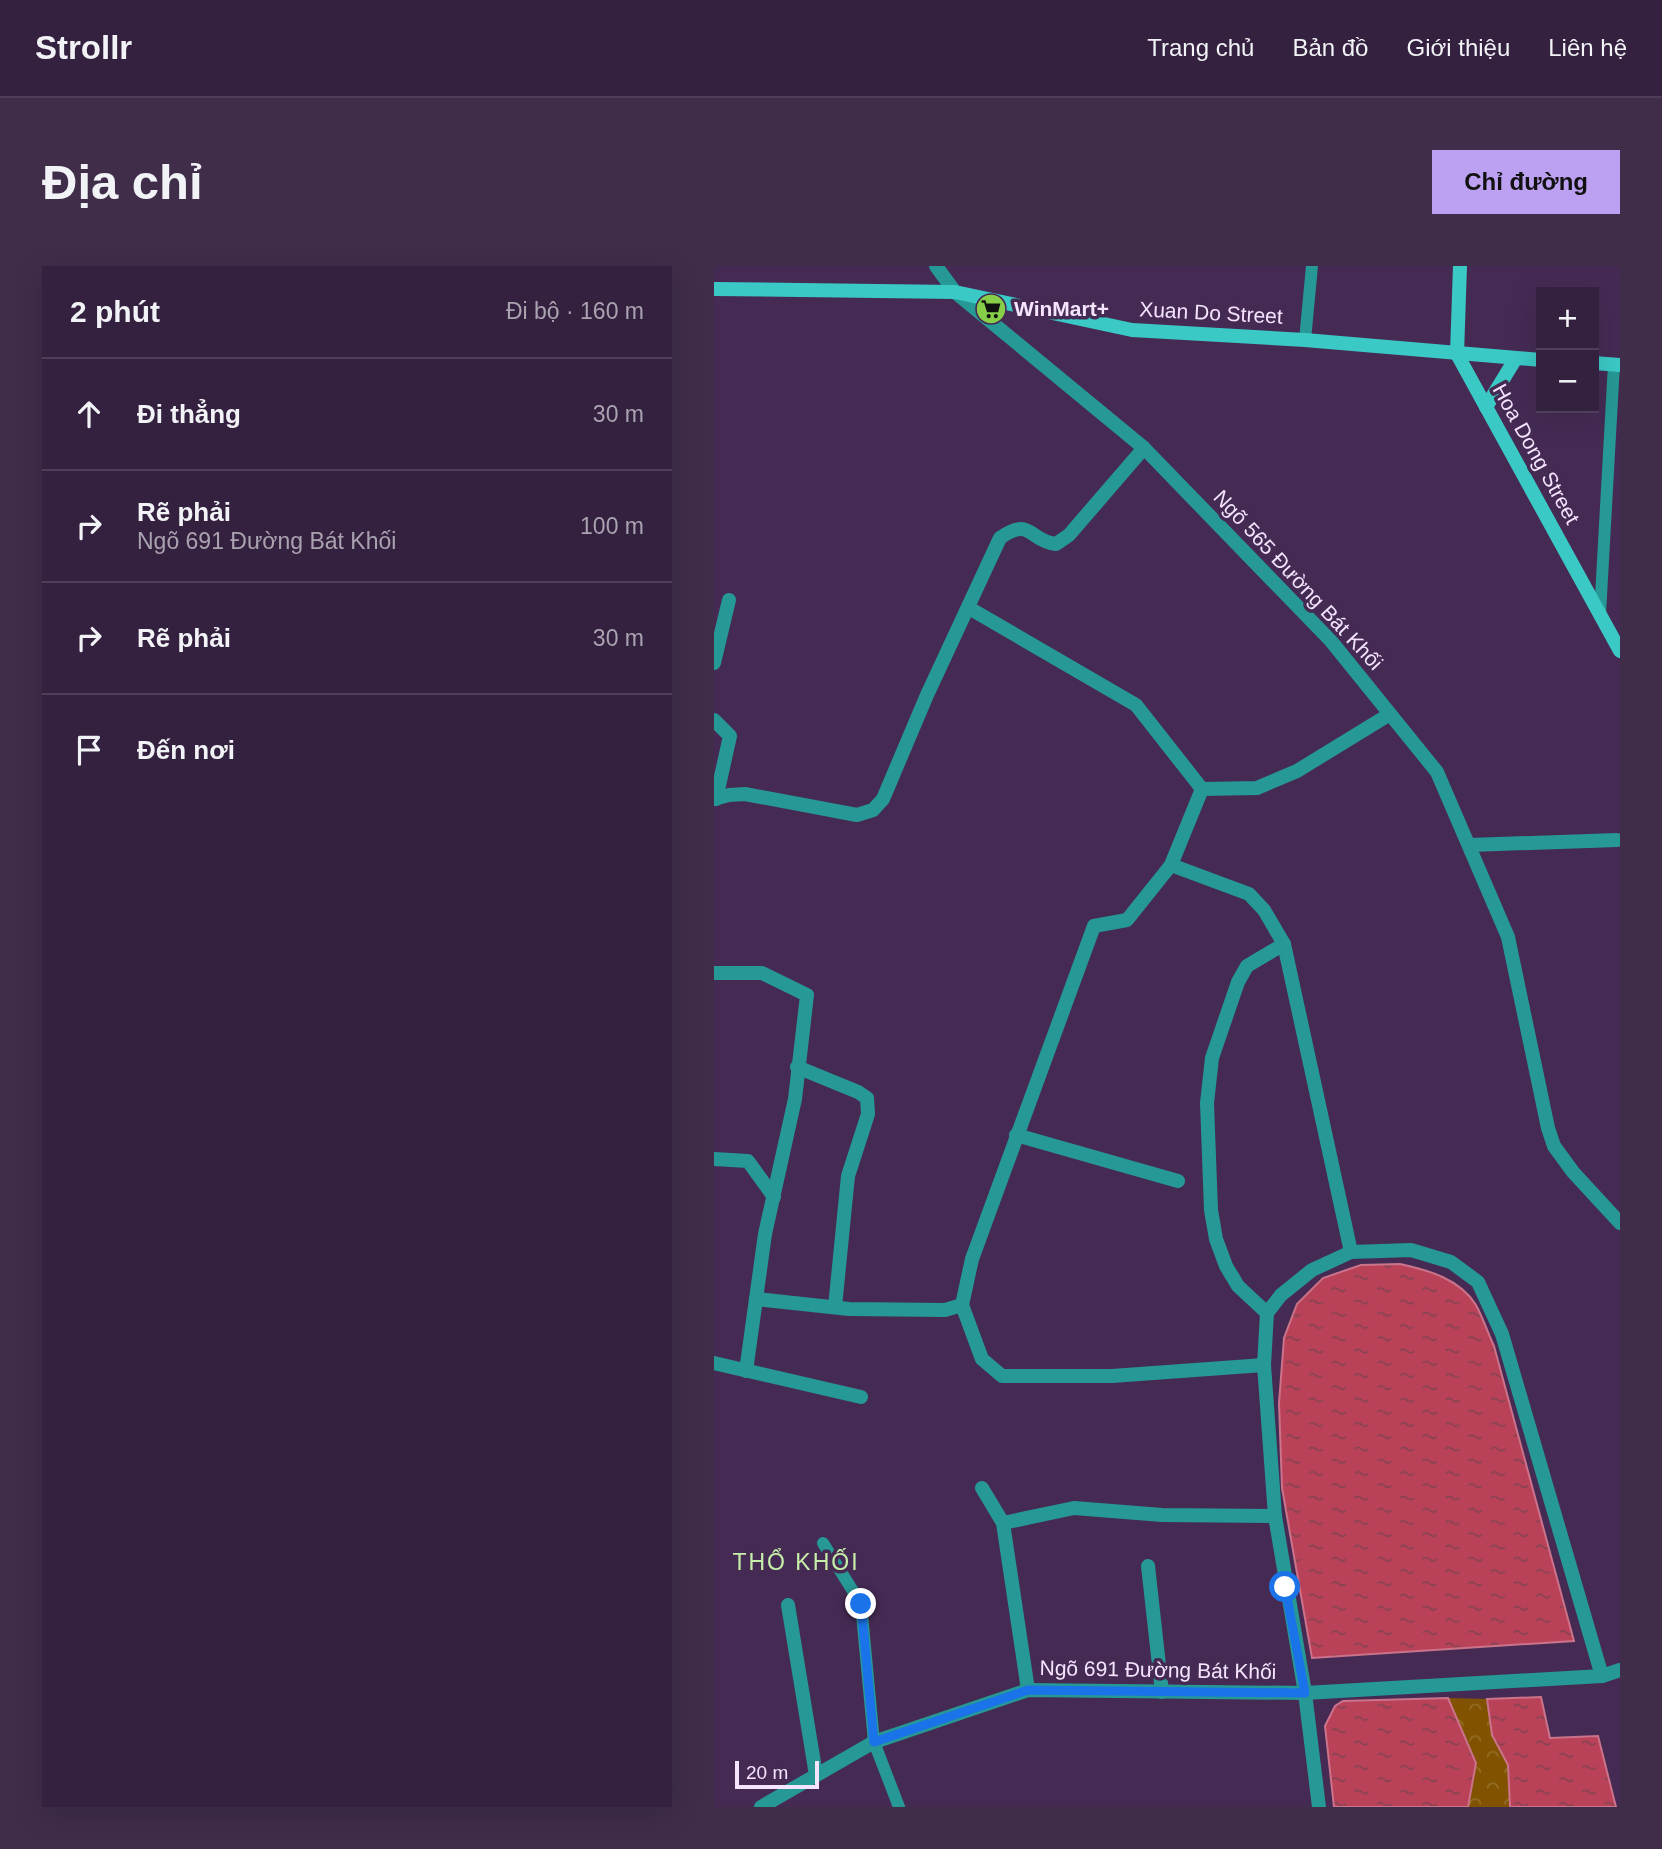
<!DOCTYPE html>
<html lang="vi">
<meta charset="utf-8">
<style>
:root{--surface:#34203f;--page:#3f2d4a;--text:#f1f3f6;--muted:#a9a3b0;--line:#4e3e59;--accent:#bca0f2}
body{margin:0;font-family:Helvetica,sans-serif;background:var(--page);color:var(--text)}
.controls{position:absolute;right:21px;top:21px;display:grid;overflow:hidden;border-radius:0px;box-shadow:0 7px 28px #0002}
.controls button{width:63px;height:63px;display:grid;place-items:center;padding:0;border:0;border-bottom:2px solid var(--line);background:var(--surface);color:var(--text);font:35px sans-serif}
.scale{position:absolute;left:21px;bottom:18px;width:84px;box-sizing:border-box;padding-left:7px;border:4px solid #f4e4fd;border-top:0;font-size:19px;line-height:24px;white-space:nowrap;color:#f4e4fd;-webkit-text-stroke:5px #452b54;paint-order:stroke}
.stop{position:absolute;width:21px;height:21px;margin:-16px;border:5px solid #1a73e8;border-radius:50%;background:#fff}
.stop.end{background:#1a73e8;border-color:#fff;box-shadow:0 2px 7px #0008}
.list{margin:0;padding:0;list-style:none}
h2{display:flex;justify-content:space-between;align-items:center;height:91px;margin:0;padding:0 28px;font-size:30px}
h2 small{font-size:23px;font-weight:400;color:var(--muted)}
.list li{display:grid;grid-template-columns:46px 1fr auto;gap:21px;align-items:center;box-sizing:border-box;height:112px;padding:0 28px;border-top:2px solid var(--line)}
.list b{display:block;font-size:26px;white-space:nowrap}
.list p{margin:0;font-size:23px;white-space:nowrap;color:var(--muted)}
.list em{font-size:23px;font-style:normal;color:var(--muted)}
.icon{flex:none;width:38px;height:38px;fill:none;stroke:currentColor;stroke-width:2;stroke-linecap:round;stroke-linejoin:round}
.map{position:relative;flex:none;width:906px;height:1541px;overflow:hidden;border-radius:0px}
header{display:flex;align-items:center;gap:42px;box-sizing:border-box;height:98px;padding:0 35px;background:var(--surface);border-bottom:2px solid var(--line)}
header strong{font-size:33px}
nav{display:flex;gap:38px;margin-inline-start:auto;font-size:24px}
.intro{display:flex;align-items:center;justify-content:space-between;box-sizing:border-box;height:168px;padding:0 42px}
h1{margin:0;font-size:49px}
.button{padding:18px 32px;border-radius:0px;background:var(--accent);color:#111;font-size:24px;font-weight:700}
main{display:flex;gap:42px;padding:0 42px}
aside{flex:1;background:var(--surface);border-radius:0px;box-shadow:0 7px 28px #0002}
.map>svg:first-child{display:block}
</style>
<header>
<strong>Strollr</strong>
<nav><a>Trang chủ</a><a>Bản đồ</a><a>Giới thiệu</a><a>Liên hệ</a></nav>
</header>
<div class="intro"><h1>Địa chỉ</h1><a class="button">Chỉ đường</a></div>
<main>
<aside>
<h2>2 phút<small>Đi bộ · 160 m</small></h2>
<ul class="list">
<li><svg class="icon" aria-label="ahead" viewBox="0 0 24 24"><path d="M12 20V5M6 11l6-6 6 6"/></svg><div><b>Đi thẳng</b></div><em>30 m</em></li>
<li><svg class="icon" aria-label="right" viewBox="0 0 24 24"><path d="M7 20v-9h11M14 6l5 5-5 5"/></svg><div><b>Rẽ phải</b><p>Ngõ 691 Đường Bát Khối</p></div><em>100 m</em></li>
<li><svg class="icon" aria-label="right" viewBox="0 0 24 24"><path d="M7 20v-9h11M14 6l5 5-5 5"/></svg><div><b>Rẽ phải</b></div><em>30 m</em></li>
<li><svg class="icon" aria-label="arrive" viewBox="0 0 24 24"><path d="M6 21V4h12l-3 4 3 4H6"/></svg><div><b>Đến nơi</b></div></li>
</ul>
</aside>
<div class="map">
<svg width="906" height="1541" viewBox="0 0 906 1541">
<defs>
<pattern id="forest-crowns" width="20" height="18" patternUnits="userSpaceOnUse" patternTransform="scale(1.75)"><rect width="20" height="18" fill="#815300"/><path d="M2 6a3 3 0 1 1 6 0M12 15a3 3 0 1 1 6 0" fill="none" stroke="#936c26"/></pattern>
<pattern id="water-ripples" width="26" height="14" patternUnits="userSpaceOnUse" patternTransform="scale(1.75)"><rect width="26" height="14" fill="#ba4258"/><path d="M2 4q2-2 4 0t4 0M15 11q2-2 4 0t4 0" fill="none" stroke="#874353"/></pattern>
</defs>
<rect width="100%" height="100%" fill="#452b54"/>
<!-- forest -->
<polygon fill="url(#forest-crowns)" points="734,1432 773,1433 778,1468 794,1499 796,1541 754,1541 762,1497"/>
<!-- water -->
<g fill="url(#water-ripples)" stroke="#cb738a" stroke-width="2">
<path d="M686,998C714,1004 746,1013 762,1039C769,1052 774,1067 780,1080L860,1375L598,1392L568,1222L565,1137L570,1072L583,1038L609,1012L647,999Z"/>
<polygon points="827,1431 836,1472 884,1470 902,1541 796,1541 794,1499 778,1469 773,1433"/>
<polygon points="734,1432 762,1497 754,1541 620,1541 611,1460 621,1440 629,1435"/>
</g>
<g fill="none" stroke-linecap="round" stroke-linejoin="round">
<!-- lane -->
<g stroke="#269895" stroke-width="12">
<polyline points="591,74 598,0"/>
<polyline points="886,348 900,98"/>
<polyline points="109,1277 147,1338 160,1476 185,1541"/>
</g>
<!-- street -->
<g stroke="#269895" stroke-width="14">
<polyline points="222,0 241,26 430,182 617,375 723,506 794,671 834,862 840,880 859,906 906,957"/>
<polyline points="0,397 15,334"/>
<polyline points="0,454 16,470 2,533"/>
<polyline points="488,523 543,522 583,505 676,448"/>
<path d="M0,533L15,529L31,528L143,549L159,544L169,533L213,429L286,272C317,250 315,275 342,278L355,269L430,182"/>
<polyline points="755,579 903,574"/>
<polyline points="457,599 535,628 550,644 570,678 637,986"/>
<polyline points="0,707 48,707 93,729 81,833 51,968 32,1105"/>
<polyline points="83,801 144,826 153,832 154,848 134,910 121,1041"/>
<polyline points="302,869 464,915"/>
<polyline points="0,893 34,895 60,931"/>
<polyline points="42,1033 135,1043 231,1044 248,1039 268,1093 288,1110 398,1110 550,1099"/>
<polyline points="248,1039 258,993 380,660 413,654 457,599 488,523 422,439 255,342"/>
<polyline points="553,1047 524,1020 512,1000 502,973 497,944 493,837 498,792 524,716 533,700 570,678"/>
<polyline points="0,1097 147,1131"/>
<polyline points="268,1222 289,1257 314,1424"/>
<polyline points="289,1257 360,1242 448,1249 561,1250"/>
<polyline points="434,1300 448,1426"/>
<polyline points="74,1339 102,1509"/>
<polyline points="47,1541 160,1476 314,1424 591,1427 888,1410 906,1404"/>
<polyline points="605,1541 591,1427 561,1250 550,1099 553,1047 567,1029 598,1004 637,986 697,984 737,996 764,1016 788,1068 888,1410"/>
</g>
<!-- secondary -->
<g stroke="#3bc9c6" stroke-width="14">
<polyline points="746,0 743,88 906,385"/>
<polyline points="0,23 241,26 418,64 591,74 827,94"/>
<polyline points="880,97 906,99"/>
<polyline points="772,141 802,92"/>
</g>
</g>
<g fill="none" stroke-linecap="round" stroke-linejoin="round">
<!-- route -->
<polyline stroke="#1a73e8" stroke-width="9" points="147,1338 160,1476 314,1424 591,1427 571,1321"/>
</g>
<!-- icons -->
<defs>
<g id="supermarket-disc" transform="scale(1.575)"><circle r="9.5" fill="#88cf49" stroke="#452b54"/><path d="M-6-5.5h2.5l.6 2H6L4.5 2H-2.5L-4.4-4H-6ZM-1.5 3.2a1.3 1.3 0 1 0 .1 0ZM3 3.2a1.3 1.3 0 1 0 .1 0Z" fill="#111"/></g>
</defs>
<g fill-rule="evenodd">
<use href="#supermarket-disc" x="277" y="43"/>
</g>
<g text-anchor="middle" stroke-width="7" stroke-linejoin="round" paint-order="stroke">
<!-- poi labels -->
<g font-size="21" font-weight="bold" fill="#f4e4fd" stroke="#452b54" text-anchor="start">
<text x="300" y="50">WinMart+</text>
</g>
<!-- street labels -->
<g font-size="21" fill="#f4e4fd" stroke="#452b54">
<text transform="translate(497 47) rotate(3)" y="7">Xuan Do Street</text>
<text transform="translate(822 188) rotate(61)" y="7">Hoa Dong Street</text>
<text transform="translate(584 314) rotate(47)" y="7">Ngõ 565 Đường Bát Khối</text>
<text transform="translate(444 1404) rotate(1)" y="7">Ngõ 691 Đường Bát Khối</text>
</g>
<!-- neighbourhood labels -->
<g font-size="23" letter-spacing="2" fill="#c6eea9" stroke="#452b54">
<text x="82" y="1304">THỔ KHỐI</text>
</g>
</g>
</svg>
<div class="controls">
<button>+</button>
<button>−</button>
</div>
<div class="scale">20 m</div>
<div class="stop" style="left:571px;top:1321px"></div>
<div class="stop end" style="left:147px;top:1338px"></div>
</div>
</main>
